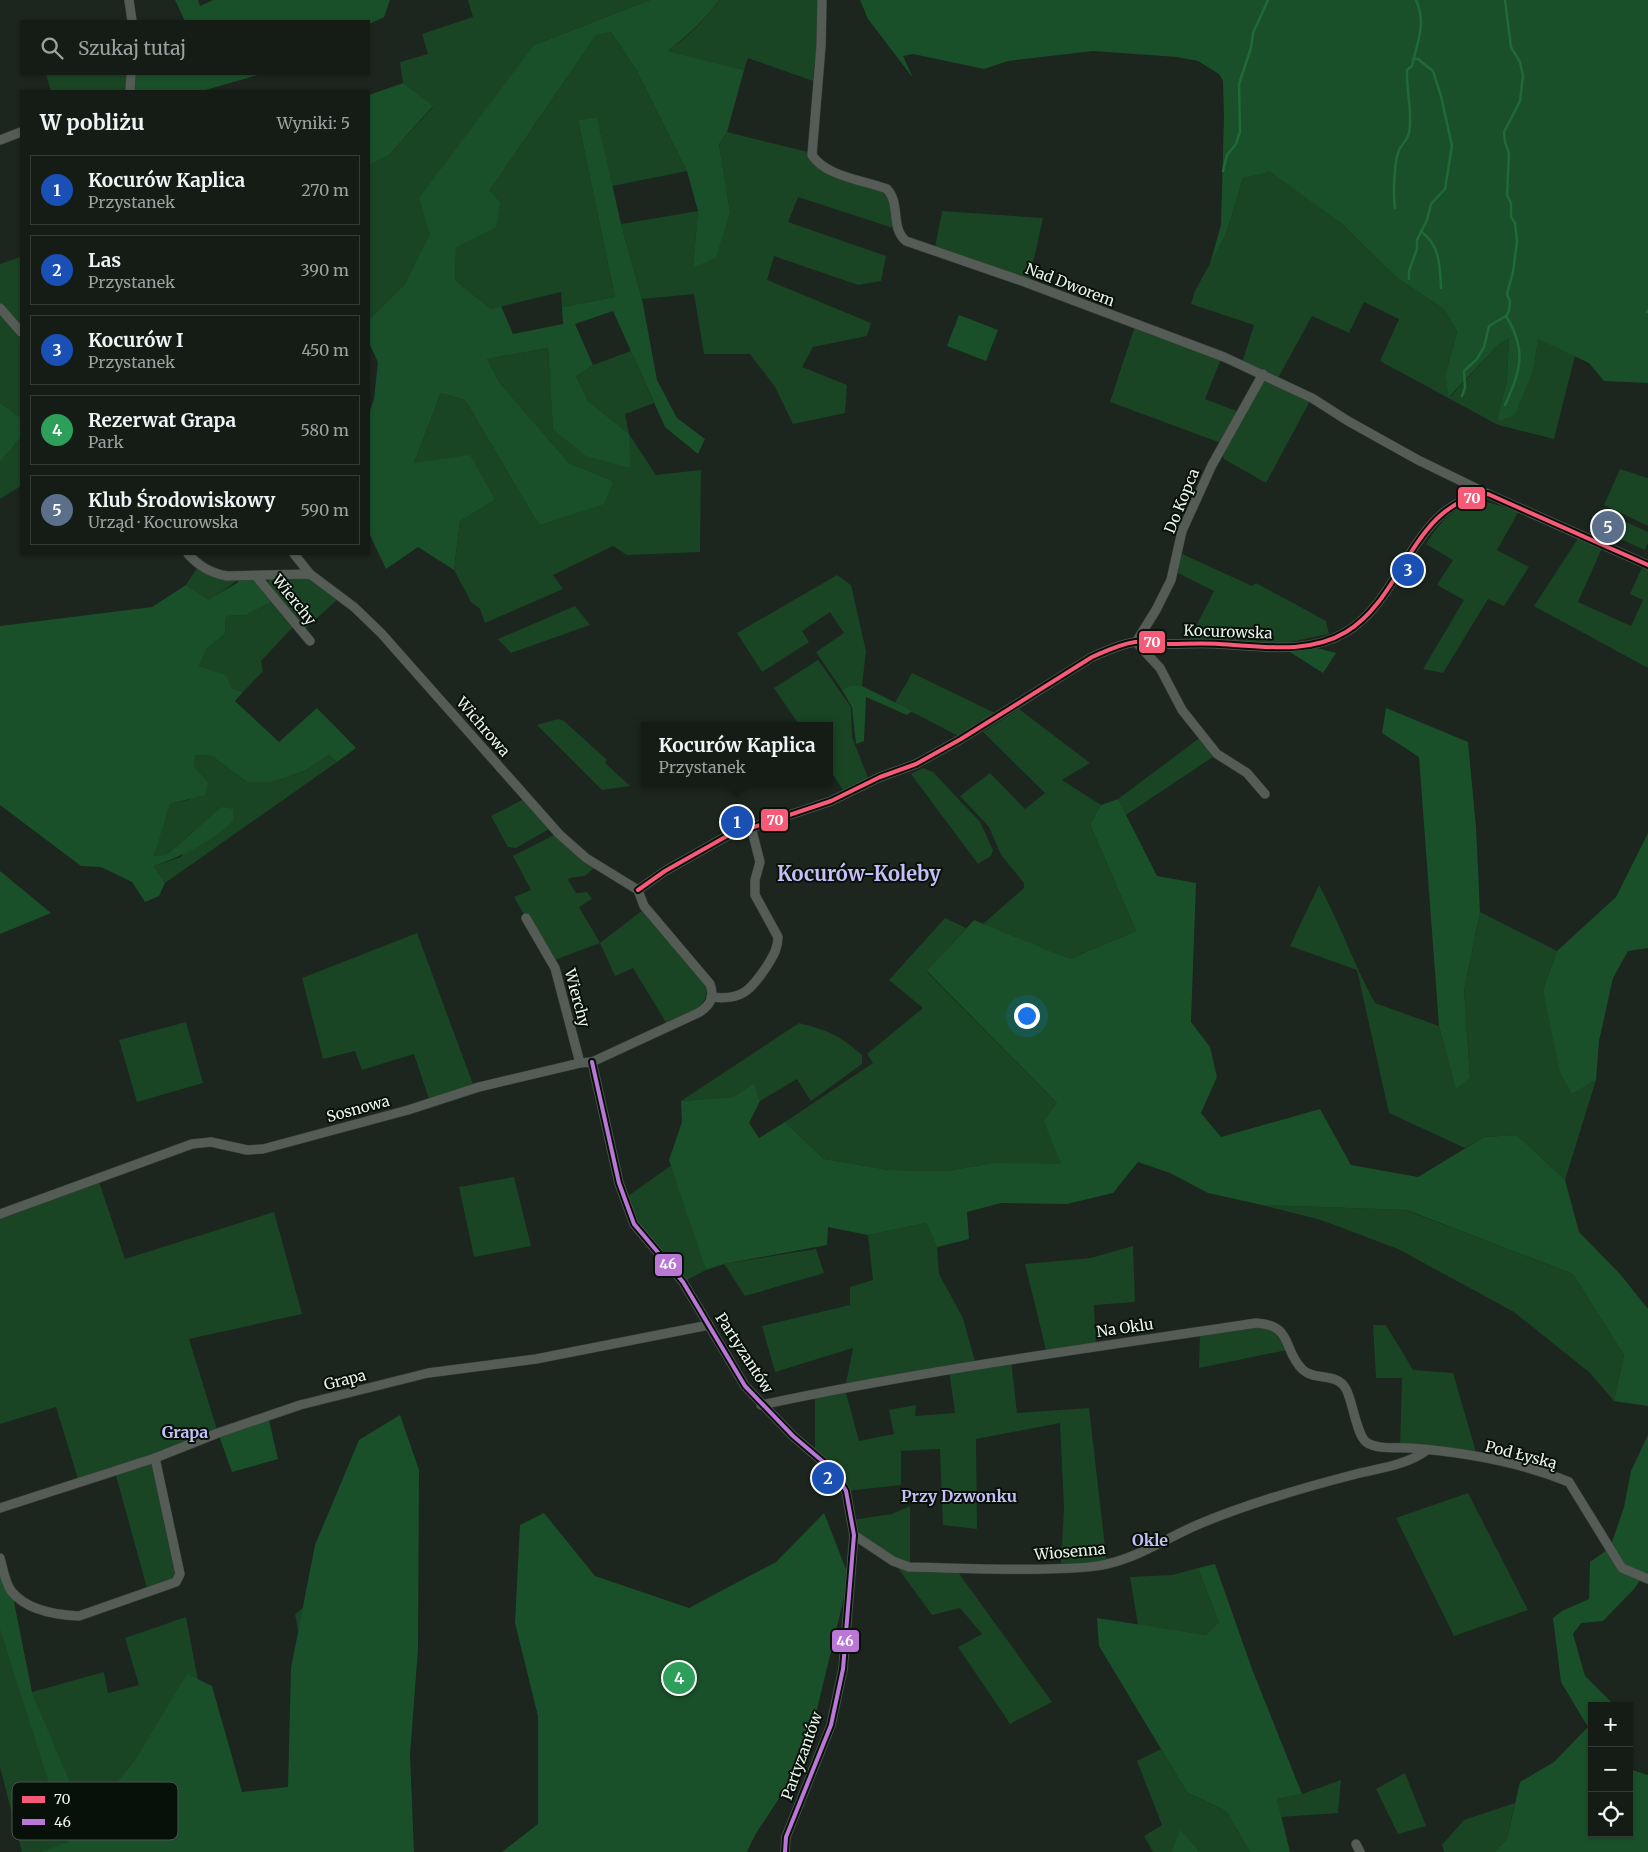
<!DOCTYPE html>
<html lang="pl">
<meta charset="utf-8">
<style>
:root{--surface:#151c16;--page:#222923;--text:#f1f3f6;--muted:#9da1a1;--line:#343a35;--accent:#a2aca3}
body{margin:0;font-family:Merriweather,serif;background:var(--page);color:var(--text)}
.controls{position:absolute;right:15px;bottom:15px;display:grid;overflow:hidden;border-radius:0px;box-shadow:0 1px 4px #0004}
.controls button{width:45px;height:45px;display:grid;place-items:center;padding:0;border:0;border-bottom:1px solid var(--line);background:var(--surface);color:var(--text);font:25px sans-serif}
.you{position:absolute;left:1026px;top:1015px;width:18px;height:18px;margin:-12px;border:4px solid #fff;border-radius:50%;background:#1a73e8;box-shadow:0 0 0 8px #1a73e833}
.badge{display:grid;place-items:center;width:32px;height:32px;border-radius:50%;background:var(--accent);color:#fff;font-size:16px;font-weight:700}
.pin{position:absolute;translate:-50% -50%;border:2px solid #fff;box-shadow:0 1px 5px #0006}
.popup{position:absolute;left:641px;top:722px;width:192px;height:65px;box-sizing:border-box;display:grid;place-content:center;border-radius:0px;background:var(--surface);filter:drop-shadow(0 1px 4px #0005);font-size:16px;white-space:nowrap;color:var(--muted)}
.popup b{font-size:19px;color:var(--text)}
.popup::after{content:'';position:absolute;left:50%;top:100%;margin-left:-10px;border:10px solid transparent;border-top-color:var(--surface)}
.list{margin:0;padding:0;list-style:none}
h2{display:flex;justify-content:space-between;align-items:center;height:65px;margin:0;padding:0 20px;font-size:21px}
h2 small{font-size:16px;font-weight:400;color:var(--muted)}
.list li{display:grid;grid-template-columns:32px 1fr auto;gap:15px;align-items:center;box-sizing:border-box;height:70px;margin:0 10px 10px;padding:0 10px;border:1px solid var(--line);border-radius:0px}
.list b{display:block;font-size:19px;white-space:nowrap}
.list p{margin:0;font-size:16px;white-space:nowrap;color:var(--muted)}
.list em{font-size:16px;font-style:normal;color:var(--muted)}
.icon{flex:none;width:28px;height:28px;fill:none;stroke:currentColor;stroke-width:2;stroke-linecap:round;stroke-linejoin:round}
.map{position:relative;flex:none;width:1648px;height:1852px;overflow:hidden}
.search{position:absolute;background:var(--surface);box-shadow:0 1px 4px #0004;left:20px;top:20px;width:350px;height:55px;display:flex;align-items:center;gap:12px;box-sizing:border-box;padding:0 18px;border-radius:0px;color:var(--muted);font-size:19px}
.panel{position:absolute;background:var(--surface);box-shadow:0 1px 4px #0004;left:20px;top:90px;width:350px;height:465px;border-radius:0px}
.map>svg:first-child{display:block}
</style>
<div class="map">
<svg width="1648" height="1852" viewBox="0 0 1648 1852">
<rect width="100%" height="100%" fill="#1c251e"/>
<!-- green -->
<g fill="#194524" fill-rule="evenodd">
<polygon points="468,0 650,0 534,45 405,284 369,320 369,165 389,155 433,107 403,83 400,62 428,54 422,34 473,17"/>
<path d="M719,0H820L818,57L814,66L813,81L748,58L744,70L668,51C689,36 704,21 719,0Z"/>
<polygon points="611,32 637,71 687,171 612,186 597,117 578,120 615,297 562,307 561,292 491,309 455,280 456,247 500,202 490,190 596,35"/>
<polygon points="46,74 131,74 130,91 51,91"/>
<polygon points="727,132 808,152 817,165 886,190 891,201 893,228 798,197 788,222 886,256 881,281 858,285 774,256 767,280 871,323 867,336 813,347 802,367 847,385 845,413 793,424 775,387 750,354 704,354 694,294 642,299 621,224 698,211 693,268 730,212 719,144"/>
<polygon points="1270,172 1337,219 1397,278 1444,309 1457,332 1445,376 1450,397 1498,345 1509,338 1507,380 1499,412 1534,367 1538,338 1575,356 1554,439 1498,425 1380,361 1399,319 1364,302 1349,333 1312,316 1278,378 1242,363 1254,325 1191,304 1195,291 1226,234 1243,178"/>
<polygon points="942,211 1043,218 1029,281 935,248"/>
<polygon points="21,257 21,418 0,403 0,264"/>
<polygon points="1135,326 1221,359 1205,399 1239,412 1221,443 1110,402"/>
<polygon points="548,348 553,429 629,468 629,434 588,401 576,376 593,365 631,351 654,403 625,414 629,434 656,475 701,470 700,552 627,555 613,546 553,575 563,589 485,623 480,609 471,602 454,570 460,521 495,500 414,463 441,393 465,400 539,525 613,481 569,463 499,382 487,359"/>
<polygon points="1267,380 1311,399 1266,483 1224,459 1222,454 1263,381"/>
<polygon points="21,437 21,486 0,499 0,462"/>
<polygon points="1620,469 1648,478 1648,526 1604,505"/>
<path d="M1483,501L1519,511L1497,550L1529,567L1504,606L1488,599L1443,673L1423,669L1464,600L1437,585L1453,560L1426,544C1439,522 1457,503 1483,501Z"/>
<polygon points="1626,522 1648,532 1648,543 1645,550 1618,538"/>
<polygon points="1579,537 1602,548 1578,602 1631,626 1643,600 1630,594 1644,563 1648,565 1648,668 1534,606"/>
<polygon points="1180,553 1252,586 1256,583 1326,621 1329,634 1285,643 1189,640 1214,591 1176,572"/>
<polygon points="197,568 215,577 241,578 208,601 186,585"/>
<polygon points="837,575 851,585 866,651 862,686 850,686 842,690 816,652 844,633 830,612 802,631 809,642 762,672 737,633"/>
<polygon points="269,578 310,579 339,598 304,630 270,588 268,583"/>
<polygon points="274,601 292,622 292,628 261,661 263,671 243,692 231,688 199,666 207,648 225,634 226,616 246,615"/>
<polygon points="575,606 590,625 511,653 498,639"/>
<polygon points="818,660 851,707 852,737 868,778 843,790 830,770 830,726 800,726 774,688"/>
<polygon points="912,673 997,714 960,737 895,703"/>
<polygon points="1019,709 1090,763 1062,780 1101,805 1090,824 1136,931 1070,959 983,924 1024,888 1024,883 1001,855 989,827 960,796 990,773 1025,809 1045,793 983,732"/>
<polygon points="558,719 564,721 607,760 605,763 630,786 602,790 537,725"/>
<polygon points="1201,737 1216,755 1126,815 1118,799"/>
<polygon points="196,755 212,756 247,782 273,782 306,770 329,755 337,762 165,883 154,866 181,857 196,829 166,855 153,857 170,804 188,800 208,782 194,766"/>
<polygon points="923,768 933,772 980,822 993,850 991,856 978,864 911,774"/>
<polygon points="524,799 549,829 516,848 508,847 491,816"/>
<path d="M556,834L594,868L585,876L569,878L568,880L576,893L587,892L592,899L579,907L600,943L643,910L707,986C708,1010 686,1014 667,1024L633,968L615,976L600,943L552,961L514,897L531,890L513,856Z"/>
<path d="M1319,885C1340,923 1354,965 1375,1003L1439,1026L1456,1088L1470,1078L1464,990L1480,912L1557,951L1543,990L1572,1094L1596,1080L1565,1180L1517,1135L1484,1137L1465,1148L1389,1113L1357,970L1290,946Z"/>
<polygon points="945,918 966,928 927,972 1057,1103 1061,1165 993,1163 947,1171 889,1170 824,1159 785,1122 873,1063 867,1054 923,1008 889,980"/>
<polygon points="417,933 474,1087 429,1099 414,1054 362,1070 355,1051 323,1059 302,978"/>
<polygon points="186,1022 203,1083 137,1102 119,1040"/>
<path d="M799,1023C829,1031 838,1034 862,1055V1064L811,1101L797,1079L760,1101L754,1083L733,1097L681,1101Z"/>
<polygon points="672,1165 706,1270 683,1282 640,1228 628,1196"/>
<polygon points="514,1177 531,1246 474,1257 459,1187"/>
<polygon points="98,1179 125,1259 274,1212 302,1314 189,1339 218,1433 78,1479 56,1407 0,1424 0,1215"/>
<polygon points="1262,1205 1406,1210 1573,1274 1624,1355 1614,1401 1590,1373 1514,1312 1398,1249 1321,1220"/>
<path d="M926,1223L937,1247L939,1274L963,1318L976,1365L1011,1360L1017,1413L1089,1408L1107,1564L1081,1568L1061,1563L1064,1508L1060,1423L976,1439L977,1529L943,1525L940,1449L901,1451V1485L846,1491L815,1453V1393L845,1388L853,1348L775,1372L762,1326L850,1305V1287L873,1280L868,1235ZM949,1370L955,1413L915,1416L916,1405L889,1410L894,1434L859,1441L845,1389Z"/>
<polygon points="1133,1246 1135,1302 1094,1305 1096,1346 1047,1354 1025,1264 1091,1258"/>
<polygon points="816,1249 824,1273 745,1296 724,1264"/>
<polygon points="1267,1323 1292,1349 1199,1368 1200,1331"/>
<polygon points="1373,1325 1386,1325 1413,1370 1453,1373 1478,1459 1400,1448 1402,1378 1376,1378"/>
<polygon points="402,1437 393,1543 394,1591 400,1638 391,1689 402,1757 402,1852 132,1852 138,1838 141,1783 152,1744 136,1759 86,1821 32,1692 104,1672 108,1693 139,1685 125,1638 186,1617 203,1707 205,1741 212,1768 236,1807 239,1827 282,1827 288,1787 310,1719 306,1675 295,1614 322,1593 339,1585 356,1520 388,1451"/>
<polygon points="153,1461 175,1574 173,1579 147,1588 115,1472"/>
<polygon points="1468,1493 1528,1610 1454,1636 1396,1518"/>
<polygon points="910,1506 910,1563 955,1568 1052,1702 1010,1724 958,1647 982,1634 960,1608 932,1615 893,1561 854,1535 851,1520 892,1514"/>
<polygon points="1198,1568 1219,1622 1206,1635 1138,1625 1130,1577 1172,1575"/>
<polygon points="0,1630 69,1842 40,1852 22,1852 0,1767"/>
<polygon points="1161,1749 1187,1792 1226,1811 1250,1852 1200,1852 1180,1831 1171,1852 1153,1852 1144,1836 1162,1825 1137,1761"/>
<polygon points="1405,1773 1426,1826 1398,1834 1376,1789"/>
<polygon points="1341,1780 1338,1813 1281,1817 1277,1799 1302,1794"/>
<polygon points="1515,1803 1507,1839 1495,1852 1444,1852 1442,1845 1464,1820"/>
</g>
<!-- forest -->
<g fill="#1a5029">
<polygon points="175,0 198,0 200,6 213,0 390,0 384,17 369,24 369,21 185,21"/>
<path d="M650,0H719C704,21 688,35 668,51L744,70L727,132L719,144L730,212L716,257L693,268L698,211L687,171L637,71L611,32L596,35L490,190L500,202L496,227L456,247L455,280L491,309L501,306L513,334L563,324L562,307L615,297L578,120L597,117L621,224L642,299L657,380L677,418L705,439L698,454L665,427L613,311L575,324L593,365L576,376L588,401L629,434L630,468L586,456L553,429L548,348L487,359L499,382L569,463L613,481L604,504L539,525L465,400L441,393L414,463L470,455L495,500L460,521L454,570L418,547L386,569L369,533V413L374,399L378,362L369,343V320L405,284L430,234L419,198L534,45Z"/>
<polygon points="860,0 1648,0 1648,383 1604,381 1589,363 1538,339 1534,367 1515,415 1499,421 1499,412 1507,380 1509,338 1498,345 1449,397 1445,376 1457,332 1444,309 1397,278 1340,222 1270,172 1243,178 1226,234 1210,264 1221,225 1224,117 1223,81 1219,74 1198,61 1177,57 1093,51 1008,61 984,69 913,54 903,56 913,78 868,19"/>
<polygon points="131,74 261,74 202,91 130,91"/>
<polygon points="403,83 433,106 389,155 369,165 369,95"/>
<polygon points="959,315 998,330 986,361 947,346"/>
<polygon points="0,403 21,418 21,437 0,462"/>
<path d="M242,576H256L274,601L246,615L226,616L225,634L207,648L199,666L227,676L231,688L243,692L235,701L279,742L317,708L356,748L337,762L329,755L306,770L273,782H247L212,756L196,755L194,766L208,782L205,795L170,804L154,856L166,855L222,807L233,809V821C210,843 184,855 154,866L165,883L159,896L145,902L132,882L101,867L81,866L0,805V626L152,607L186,585L208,600L237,583Z"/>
<polygon points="1317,648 1336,653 1323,673 1285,649"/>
<polygon points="850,686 862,686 912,711 907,715 866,697 864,741 856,744 852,707 842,690"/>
<polygon points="1386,708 1468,742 1476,827 1480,912 1464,990 1470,1078 1456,1089 1439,1026 1419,757 1382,733"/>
<polygon points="1118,799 1157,876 1196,883 1191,1022 1210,1047 1217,1077 1201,1113 1221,1137 1320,1109 1351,1165 1418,1177 1484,1137 1517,1135 1565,1180 1579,1232 1620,1274 1648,1309 1648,1406 1614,1401 1624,1355 1573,1274 1407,1210 1262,1205 1208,1193 1170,1173 1138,1162 1113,1193 1067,1204 1001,1203 967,1212 969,1239 937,1247 926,1223 868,1235 828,1227 827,1245 724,1264 706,1270 669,1160 682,1122 681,1101 733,1097 754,1083 760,1101 749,1123 759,1138 785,1122 824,1159 889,1170 947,1171 993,1163 1061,1164 1044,1121 1057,1103 927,971 974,920 1070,959 1136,931 1090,824 1101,805"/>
<polygon points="1648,833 1648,948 1628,951 1613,978 1599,1041 1596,1080 1572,1094 1560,1072 1543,990 1557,951 1616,897"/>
<polygon points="0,871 51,913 0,934"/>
<polygon points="400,1415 419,1470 418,1649 410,1755 414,1852 40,1852 68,1842 0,1630 0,1558 12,1592 32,1692 86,1820 136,1759 187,1674 212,1686 242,1792 288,1787 291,1668 315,1545 359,1440"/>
<polygon points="268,1416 278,1459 232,1472 218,1433"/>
<polygon points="1648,1435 1648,1579 1642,1577 1634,1589 1603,1621 1581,1623 1573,1634 1585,1676 1615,1706 1592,1706 1592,1833 1629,1833 1629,1769 1648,1775 1648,1852 1495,1852 1507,1839 1520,1782 1554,1762 1588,1727 1561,1682 1553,1618 1562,1611 1589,1599 1590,1562 1610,1548 1624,1507 1631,1471"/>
<polygon points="544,1513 595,1576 689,1608 776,1562 824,1513 849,1577 805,1759 755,1835 747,1852 502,1852 538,1824 538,1716 515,1623 520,1525"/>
<polygon points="1215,1564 1252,1669 1302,1794 1277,1799 1290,1852 1250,1852 1226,1811 1187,1792 1099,1646 1097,1618 1206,1635 1219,1622 1198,1568"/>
<polygon points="1180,1830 1200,1852 1171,1852"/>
</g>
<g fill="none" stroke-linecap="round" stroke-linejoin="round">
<!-- stream -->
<g stroke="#1f6a36" stroke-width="2.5">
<polyline points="1223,171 1227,155 1236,144 1240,132 1239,84 1251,48 1253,33 1268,0"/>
<path d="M1395,208C1393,195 1394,162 1399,150C1402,144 1408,139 1409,133C1413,112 1406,90 1407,70L1412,66C1417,42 1427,24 1416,0"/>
<path d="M1421,231C1440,246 1440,265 1441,288"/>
<polyline points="1409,279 1409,271 1417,249 1417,240 1427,220 1431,204 1445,189 1452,146 1441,96 1433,71 1418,59 1413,59"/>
<polyline points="1647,312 1648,311"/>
<polyline points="1462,396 1465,388 1464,371 1477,359 1484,347 1489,326 1506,316 1509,311 1510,301 1507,294 1513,272 1517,242 1515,223 1511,217 1511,203 1507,195 1509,153 1505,142 1504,132 1520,101 1523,76 1520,62 1511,47 1505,0"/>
<path d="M1505,405C1521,371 1527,350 1506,316"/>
</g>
<!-- minor casing -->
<g stroke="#384039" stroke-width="10">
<g id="minor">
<polyline points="129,0 132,21"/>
<path d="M822,0L821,46L812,155C826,177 864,180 887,189C901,204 890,228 906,241L1022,281L1224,357L1312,398L1348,421L1418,460L1488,494"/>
<polyline points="130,91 131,74"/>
<polyline points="0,140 21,132"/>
<polyline points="0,308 21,332"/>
<polyline points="294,554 310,574"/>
<polyline points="256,576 310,641"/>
<polyline points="1136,642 1156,610 1171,580 1182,531 1212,465 1263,374"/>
<polyline points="1136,642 1160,668 1182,710 1217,754 1247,773 1265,794"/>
<path d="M638,890L665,871L727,836L831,801L880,777L916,764L961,739L1092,657C1106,651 1120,644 1135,642C1146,641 1158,643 1169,644C1186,644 1202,643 1219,644C1260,646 1308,655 1346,632C1405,597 1412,502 1488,494L1648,565"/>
<polyline points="526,918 555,968 580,1063"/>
<path d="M711,997C742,1001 751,990 767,966C773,956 778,949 778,937L755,895V880L760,862L751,827"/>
<polyline points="592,1062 619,1183 634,1224 683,1282 745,1386 793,1436 834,1471 846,1491 854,1535 843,1669 831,1725 786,1837 785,1852"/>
<path d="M0,1214L192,1144L211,1142L247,1150L263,1149L408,1110L479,1087L580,1063L592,1062L698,1013C710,1006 715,997 710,984L644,906L638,890L586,858L559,834L381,633L354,607L310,574L227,576C210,573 199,566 188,554"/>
<path d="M761,1405C925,1370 1091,1348 1256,1323C1294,1325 1282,1350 1303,1370C1315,1381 1337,1372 1346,1389C1353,1402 1356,1433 1366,1442C1377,1450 1397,1447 1410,1448C1463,1452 1520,1462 1569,1482L1622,1568L1648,1579"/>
<polyline points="0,1508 155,1458 218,1433 300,1405 428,1373 536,1359 709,1325"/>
<path d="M854,1535L893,1561L909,1567C955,1568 1001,1570 1046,1569C1066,1568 1087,1569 1107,1564C1139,1557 1167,1538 1197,1525C1249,1503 1305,1487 1360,1473C1382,1468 1409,1464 1427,1450"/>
<path d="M0,1558C3,1568 5,1584 12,1592C27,1610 57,1615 79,1616L176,1582L180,1574L155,1458"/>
<polyline points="1356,1844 1360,1852"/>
</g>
</g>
<!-- minor -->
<use href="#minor" stroke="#555c56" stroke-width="9"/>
<!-- bus-1 casing -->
<g stroke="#08100a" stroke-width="8">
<path id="bus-1" d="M638,890L665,871L727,836L831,801L880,777L916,764L961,739L1092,657C1106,651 1120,644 1135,642C1146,641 1158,643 1169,644C1186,644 1202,643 1219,644C1260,646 1308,655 1346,632C1405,597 1412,502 1488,494L1648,565"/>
</g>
<!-- bus-2 casing -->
<g stroke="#08100a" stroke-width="8">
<polyline id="bus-2" points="592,1062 619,1183 634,1224 683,1282 745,1386 793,1436 834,1471 846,1491 854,1535 843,1669 831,1725 786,1837 785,1852"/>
</g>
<!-- bus-1 -->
<use href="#bus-1" stroke="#f75a77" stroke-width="4"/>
<!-- bus-2 -->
<use href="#bus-2" stroke="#ba77d6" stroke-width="4"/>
</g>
<g text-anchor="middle" stroke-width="4" stroke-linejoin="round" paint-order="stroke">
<!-- street labels -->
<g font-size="15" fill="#eaf5eb" stroke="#08100a">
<text transform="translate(1070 285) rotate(21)" y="5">Nad Dworem</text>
<text transform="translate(1182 501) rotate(-68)" y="5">Do Kopca</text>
<text transform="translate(294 600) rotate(51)" y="5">Wierchy</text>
<text transform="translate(1228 632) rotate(2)" y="5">Kocurowska</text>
<text transform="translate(483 727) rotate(49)" y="5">Wichrowa</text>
<text transform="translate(577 998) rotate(75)" y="5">Wierchy</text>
<text transform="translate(358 1109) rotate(-15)" y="5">Sosnowa</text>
<text transform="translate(1125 1328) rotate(-8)" y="5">Na Oklu</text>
<text transform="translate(744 1353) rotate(57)" y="5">Partyzantów</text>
<text transform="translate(345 1380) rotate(-14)" y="5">Grapa</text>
<text transform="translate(1521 1455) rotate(14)" y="5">Pod Łyską</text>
<text transform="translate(1070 1552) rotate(-5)" y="5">Wiosenna</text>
<text transform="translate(802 1756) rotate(-70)" y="5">Partyzantów</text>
</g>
<!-- neighbourhood labels -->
<g font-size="16" font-weight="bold" fill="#c5bef7" stroke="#08100a">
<text x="185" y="1438">Grapa</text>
<text x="959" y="1502">Przy Dzwonku</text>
<text x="1150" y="1546">Okle</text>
</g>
<!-- district labels -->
<g font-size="20" font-weight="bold" fill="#c5bef7" stroke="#08100a">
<text x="859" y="881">Kocurów-Koleby</text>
</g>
</g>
<!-- legend -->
<rect x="12" y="1782" width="166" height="58" rx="8" fill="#08100a" stroke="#4c554e" stroke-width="1"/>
<rect x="22" y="1796" width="23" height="7" fill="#f75a77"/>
<rect x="22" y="1819" width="23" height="6" fill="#ba77d6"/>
<g font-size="14" fill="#eaf5eb">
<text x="54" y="1804">70</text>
<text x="54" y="1827">46</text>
</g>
<g stroke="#08100a" stroke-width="2">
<rect x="1457" y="486" width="29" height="24" rx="5" fill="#f75a77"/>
<rect x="1138" y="630" width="28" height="24" rx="5" fill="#f75a77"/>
<rect x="760" y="808" width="29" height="24" rx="5" fill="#f75a77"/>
<rect x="654" y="1253" width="29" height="24" rx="5" fill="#ba77d6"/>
<rect x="831" y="1629" width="29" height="24" rx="5" fill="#ba77d6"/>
</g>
<g font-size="14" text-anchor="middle" font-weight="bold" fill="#fff">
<text x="1472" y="503">70</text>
<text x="1152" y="647">70</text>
<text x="775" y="825">70</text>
<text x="668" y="1269">46</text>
<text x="845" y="1646">46</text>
</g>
</svg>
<div class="controls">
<button>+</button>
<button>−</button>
<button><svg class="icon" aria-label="locate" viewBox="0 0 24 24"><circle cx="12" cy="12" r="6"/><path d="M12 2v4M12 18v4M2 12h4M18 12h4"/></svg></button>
</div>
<div class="you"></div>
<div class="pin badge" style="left:737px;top:822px;background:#1a4fb4">1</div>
<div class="popup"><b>Kocurów Kaplica</b>Przystanek</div>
<div class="pin badge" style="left:828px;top:1478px;background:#1a4fb4">2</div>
<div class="pin badge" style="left:1408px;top:570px;background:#1a4fb4">3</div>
<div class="pin badge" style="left:679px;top:1678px;background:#2e9e5b">4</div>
<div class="pin badge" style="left:1608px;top:527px;background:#5c6f8a">5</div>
<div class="search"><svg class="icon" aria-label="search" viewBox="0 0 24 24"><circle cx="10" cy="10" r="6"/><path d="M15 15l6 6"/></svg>Szukaj tutaj</div>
<section class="panel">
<h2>W pobliżu<small>Wyniki: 5</small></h2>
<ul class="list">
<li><span class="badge" style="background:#1a4fb4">1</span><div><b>Kocurów Kaplica</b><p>Przystanek</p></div><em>270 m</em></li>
<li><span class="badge" style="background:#1a4fb4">2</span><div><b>Las</b><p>Przystanek</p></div><em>390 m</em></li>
<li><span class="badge" style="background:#1a4fb4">3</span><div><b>Kocurów I</b><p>Przystanek</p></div><em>450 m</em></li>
<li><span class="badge" style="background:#2e9e5b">4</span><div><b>Rezerwat Grapa</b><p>Park</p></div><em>580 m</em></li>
<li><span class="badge" style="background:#5c6f8a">5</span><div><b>Klub Środowiskowy</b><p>Urząd · Kocurowska</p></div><em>590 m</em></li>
</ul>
</section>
</div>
